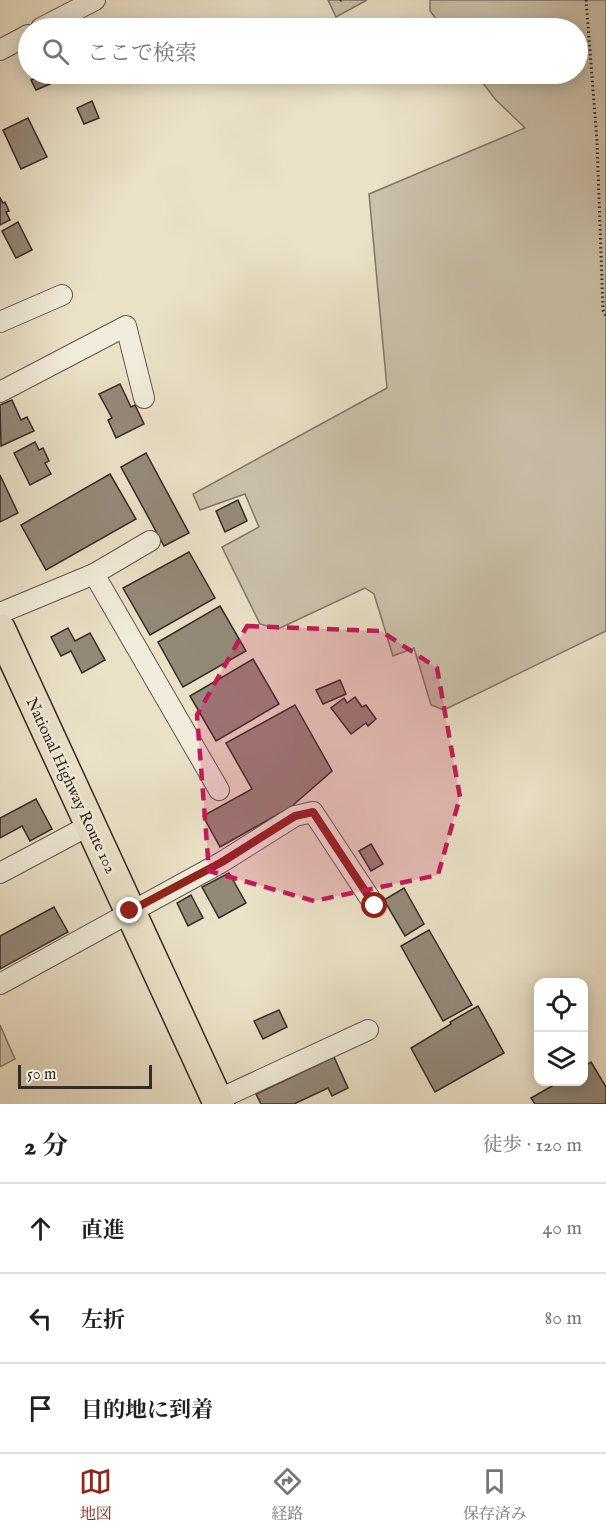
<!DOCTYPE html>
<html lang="ja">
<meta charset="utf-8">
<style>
:root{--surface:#fff;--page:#f6f6f6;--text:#202124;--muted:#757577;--line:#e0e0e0;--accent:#8f2418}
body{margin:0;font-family:"IM FELL English","Noto Serif JP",serif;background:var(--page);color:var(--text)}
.controls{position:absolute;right:18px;bottom:18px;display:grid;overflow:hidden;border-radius:12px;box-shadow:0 3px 15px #0003}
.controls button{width:54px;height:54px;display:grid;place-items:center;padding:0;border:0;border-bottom:2px solid var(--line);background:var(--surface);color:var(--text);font:30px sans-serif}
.scale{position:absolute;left:18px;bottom:15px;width:134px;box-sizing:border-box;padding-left:6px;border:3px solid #362a24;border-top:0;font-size:16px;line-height:21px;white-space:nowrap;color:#362a24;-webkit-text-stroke:4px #f1ecdb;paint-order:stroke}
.stop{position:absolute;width:18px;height:18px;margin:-14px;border:4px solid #8f2418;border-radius:50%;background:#fff}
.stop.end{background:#8f2418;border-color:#fff;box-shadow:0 2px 6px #0008}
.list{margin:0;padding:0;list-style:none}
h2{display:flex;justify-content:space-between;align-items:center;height:78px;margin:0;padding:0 24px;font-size:26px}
h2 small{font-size:20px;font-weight:400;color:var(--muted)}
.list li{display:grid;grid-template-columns:39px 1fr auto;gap:18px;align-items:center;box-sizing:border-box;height:90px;padding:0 24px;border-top:2px solid var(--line)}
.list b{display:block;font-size:22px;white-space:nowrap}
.list em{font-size:20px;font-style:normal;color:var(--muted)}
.icon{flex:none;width:33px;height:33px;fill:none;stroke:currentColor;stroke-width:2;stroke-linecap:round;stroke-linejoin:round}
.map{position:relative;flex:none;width:606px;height:1104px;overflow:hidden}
.search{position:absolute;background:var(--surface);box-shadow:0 3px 15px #0003;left:18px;right:18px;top:18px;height:66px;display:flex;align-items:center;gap:15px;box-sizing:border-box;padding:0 21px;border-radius:33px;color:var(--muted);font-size:22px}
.sheet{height:348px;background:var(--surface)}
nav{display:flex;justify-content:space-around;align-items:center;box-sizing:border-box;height:84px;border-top:2px solid var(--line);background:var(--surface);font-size:16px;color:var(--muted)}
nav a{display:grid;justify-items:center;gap:3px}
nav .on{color:var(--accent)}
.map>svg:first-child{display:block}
</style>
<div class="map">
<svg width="606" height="1104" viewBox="0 0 606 1104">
<rect width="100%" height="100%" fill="#eae1c7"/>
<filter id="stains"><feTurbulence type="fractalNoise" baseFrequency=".00333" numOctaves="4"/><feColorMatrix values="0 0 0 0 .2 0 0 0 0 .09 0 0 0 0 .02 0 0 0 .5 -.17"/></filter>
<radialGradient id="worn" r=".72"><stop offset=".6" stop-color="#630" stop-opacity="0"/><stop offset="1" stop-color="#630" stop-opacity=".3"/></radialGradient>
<!-- green -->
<g fill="#cbc2ab" stroke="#807668" stroke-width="1.5">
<polygon points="328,0 367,0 336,17"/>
<polygon points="430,0 606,0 606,631 444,710 431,705 414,648 393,656 374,594 365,588 278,629 260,624 222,547 259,527 245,494 200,510 193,494 387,388 369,194 525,128 495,99 476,74 578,74 578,28 443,28 430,11"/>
<polygon points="0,1025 15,1059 0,1067"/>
</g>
<!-- building -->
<g fill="#948979" stroke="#362a24" stroke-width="1.5">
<polygon points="45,74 50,84 36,90 31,80"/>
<polygon points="92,101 99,118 84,124 77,108"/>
<polygon points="28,118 47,157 21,169 3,130"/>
<polygon points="0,198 3,203 5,202 9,211 6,212 10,220 0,225"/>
<polygon points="18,222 32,250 16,258 2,231"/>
<polygon points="120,384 131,407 135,405 144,424 116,438 108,420 112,418 99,394"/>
<polygon points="12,400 21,420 27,417 34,431 1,446 0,405"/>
<polygon points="35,442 39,450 43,448 49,461 45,463 51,474 30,485 14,453"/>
<polygon points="146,453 189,533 164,546 121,467"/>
<polygon points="110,474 136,519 46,570 21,525"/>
<polygon points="0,475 18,513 0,522"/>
<polygon points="238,500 247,521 225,532 216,511"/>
<polygon points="189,552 215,598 150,635 123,588"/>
<polygon points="220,606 246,651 183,687 158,642"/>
<polygon points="68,628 75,641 90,633 105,660 82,673 71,651 61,656 51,637"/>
<polygon points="253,659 279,704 216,741 190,696"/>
<polygon points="340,680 346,694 323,704 316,690"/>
<polygon points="355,697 362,707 366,705 376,719 368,726 366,723 351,734 331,708 344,698 347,703"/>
<polygon points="295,705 332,771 291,807 220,847 203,816 252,789 226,743"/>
<polygon points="36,799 52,829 30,841 22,826 0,838 0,818"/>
<polygon points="371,844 383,864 371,871 359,851"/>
<polygon points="229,873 246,903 219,918 202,887"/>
<polygon points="404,888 424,924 405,936 384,900"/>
<polygon points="191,895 203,918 188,926 177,903"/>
<polygon points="54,907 68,932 0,969 0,936"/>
<polygon points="429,930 472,1005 443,1021 401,946"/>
<polygon points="478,1006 504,1053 435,1092 411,1048 451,1024 450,1022"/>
<polygon points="279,1010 287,1027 263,1039 254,1021"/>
<polygon points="334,1057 348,1088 332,1096 328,1088 294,1104 261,1104 256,1094"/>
<polygon points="591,1062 606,1087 606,1104 535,1104 531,1098 559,1082 584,1082 584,1067"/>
</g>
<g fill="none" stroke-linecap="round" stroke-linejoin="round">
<!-- minor casing -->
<g stroke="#63584d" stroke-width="22">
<g id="minor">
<polyline points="41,28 95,0"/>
<polyline points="0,50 28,35"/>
<polyline points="0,322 62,295"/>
<polyline points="0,392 126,326 144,398"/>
<polyline points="94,574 150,541"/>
<polyline points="0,613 94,574 219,790"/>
<polyline points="0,873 90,825"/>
<polyline points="0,984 222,862 295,816 313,812 375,906"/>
<polyline points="217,1100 368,1030"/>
</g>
</g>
<!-- highway casing -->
<g stroke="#362a24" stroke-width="33">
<polyline id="highway" points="0,629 219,1104"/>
</g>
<!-- path -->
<g stroke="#362a24" stroke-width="3" stroke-dasharray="1.5 3" stroke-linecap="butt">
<polyline points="586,0 597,141 603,310 606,317"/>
<polyline points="340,1 341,0"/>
</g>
<!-- minor -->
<use href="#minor" stroke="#f1ecdb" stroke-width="20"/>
<!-- highway -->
<use href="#highway" stroke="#eae1c7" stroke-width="30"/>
</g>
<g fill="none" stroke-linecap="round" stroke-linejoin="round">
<!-- route -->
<polyline stroke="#8f2418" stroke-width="8" points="130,911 222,862 295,816 313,812 375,906"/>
</g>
<!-- marked area -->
<path fill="#c2185b" fill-opacity="0.2" stroke="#c2185b" stroke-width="4.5" stroke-dasharray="12 8" stroke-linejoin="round" d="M247,626L381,631L437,668L460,797L438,875L314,901L209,871L197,715Z"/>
<g text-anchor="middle" stroke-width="5" stroke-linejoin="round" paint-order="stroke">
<!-- street labels -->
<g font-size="16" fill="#362a24" stroke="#f1ecdb">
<text transform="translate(72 785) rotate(65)" y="6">National Highway Route 102</text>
</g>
</g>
<rect width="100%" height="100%" filter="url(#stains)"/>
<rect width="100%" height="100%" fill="url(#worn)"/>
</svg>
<div class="controls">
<button><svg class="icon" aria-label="locate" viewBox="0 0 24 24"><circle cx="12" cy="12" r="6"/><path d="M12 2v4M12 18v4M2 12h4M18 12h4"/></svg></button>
<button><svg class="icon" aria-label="layers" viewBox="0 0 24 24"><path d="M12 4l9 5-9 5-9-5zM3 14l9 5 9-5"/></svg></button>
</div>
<div class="scale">50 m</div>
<div class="stop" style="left:375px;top:906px"></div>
<div class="stop end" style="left:130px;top:911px"></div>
<div class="search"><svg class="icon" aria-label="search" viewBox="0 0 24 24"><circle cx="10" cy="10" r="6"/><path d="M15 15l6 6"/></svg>ここで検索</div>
</div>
<section class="sheet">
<h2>2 分<small>徒歩 · 120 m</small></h2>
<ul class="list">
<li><svg class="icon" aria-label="ahead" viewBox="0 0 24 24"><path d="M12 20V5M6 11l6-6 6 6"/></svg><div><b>直進</b></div><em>40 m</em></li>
<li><svg class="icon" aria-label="left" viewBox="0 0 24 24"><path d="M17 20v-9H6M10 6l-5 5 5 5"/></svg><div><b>左折</b></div><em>80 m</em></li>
<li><svg class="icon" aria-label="arrive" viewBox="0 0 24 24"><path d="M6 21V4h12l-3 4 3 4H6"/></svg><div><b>目的地に到着</b></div></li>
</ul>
</section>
<nav>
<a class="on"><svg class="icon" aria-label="map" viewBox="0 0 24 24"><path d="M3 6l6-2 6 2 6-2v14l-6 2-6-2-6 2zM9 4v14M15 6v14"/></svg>地図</a>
<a><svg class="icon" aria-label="directions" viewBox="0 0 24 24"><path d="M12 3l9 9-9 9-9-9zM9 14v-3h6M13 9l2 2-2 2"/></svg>経路</a>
<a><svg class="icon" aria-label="saved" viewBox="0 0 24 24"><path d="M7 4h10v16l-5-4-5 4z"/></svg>保存済み</a>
</nav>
